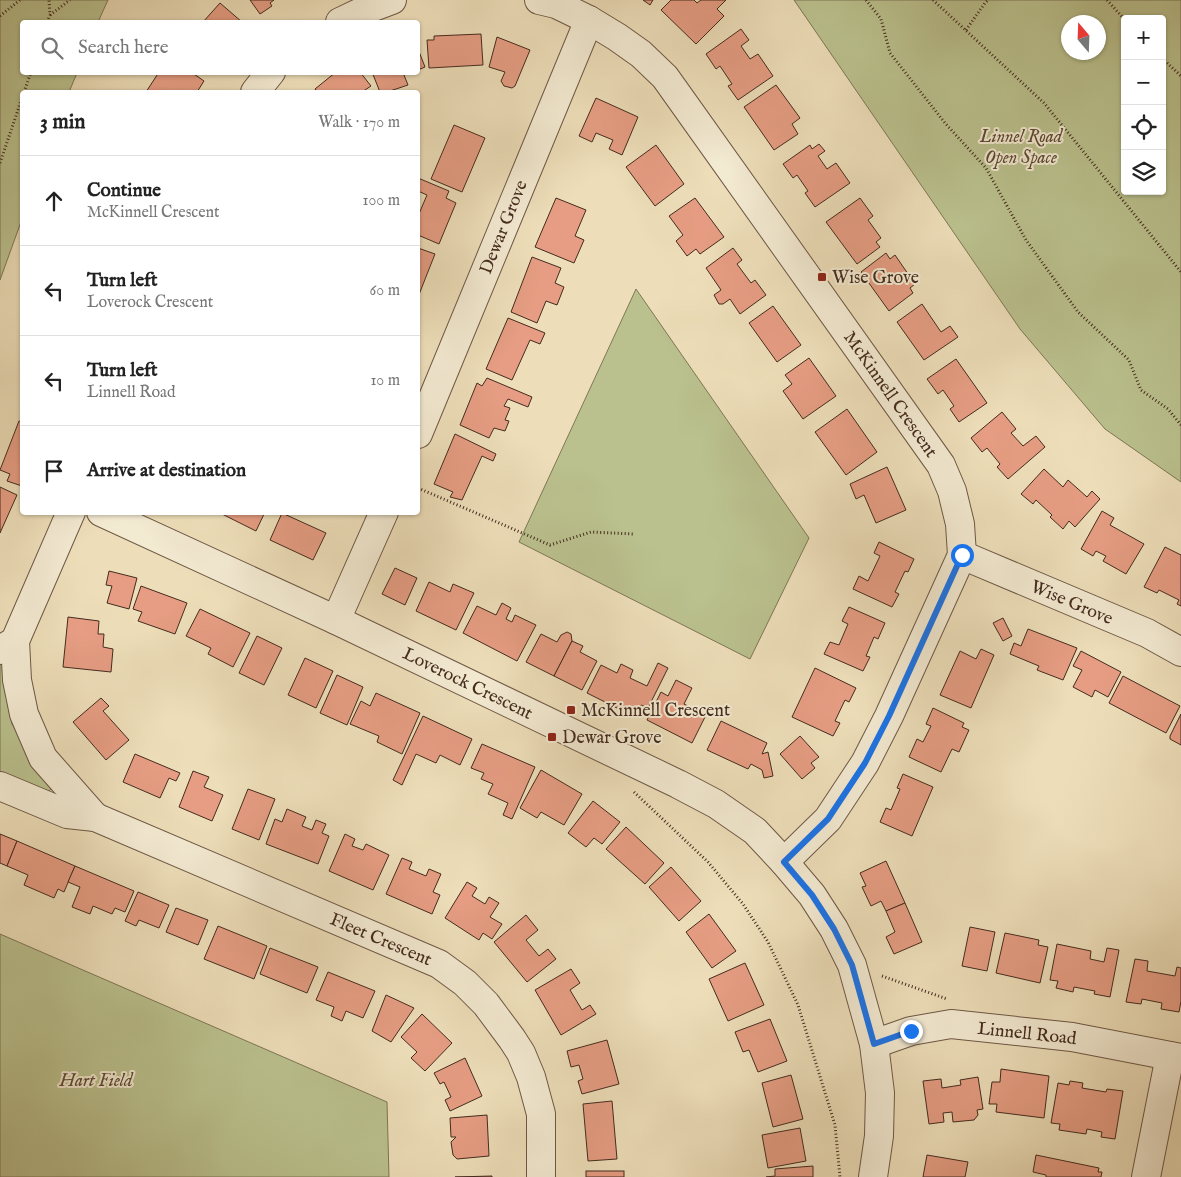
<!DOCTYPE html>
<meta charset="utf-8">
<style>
:root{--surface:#fff;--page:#f2f2f2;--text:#222;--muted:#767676;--line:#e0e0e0}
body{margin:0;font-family:"IM FELL English",serif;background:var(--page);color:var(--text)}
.controls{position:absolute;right:15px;top:15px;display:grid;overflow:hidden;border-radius:5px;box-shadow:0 1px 4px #0004}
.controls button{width:45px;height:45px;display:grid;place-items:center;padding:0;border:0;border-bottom:1px solid var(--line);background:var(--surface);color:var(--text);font:25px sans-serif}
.compass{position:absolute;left:1061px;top:15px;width:45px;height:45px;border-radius:50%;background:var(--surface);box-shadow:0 1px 4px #0004;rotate:341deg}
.stop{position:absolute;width:15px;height:15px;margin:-11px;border:4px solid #1a73e8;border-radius:50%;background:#fff}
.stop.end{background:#1a73e8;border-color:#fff;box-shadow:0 1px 5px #0008}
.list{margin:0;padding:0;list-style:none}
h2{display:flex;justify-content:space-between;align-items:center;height:65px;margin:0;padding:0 20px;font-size:21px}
h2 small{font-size:16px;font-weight:400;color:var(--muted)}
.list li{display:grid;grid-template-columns:32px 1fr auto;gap:15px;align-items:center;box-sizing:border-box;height:90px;padding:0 20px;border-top:1px solid var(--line)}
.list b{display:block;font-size:19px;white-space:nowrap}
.list p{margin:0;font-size:16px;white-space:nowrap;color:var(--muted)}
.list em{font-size:16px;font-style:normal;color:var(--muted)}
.icon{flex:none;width:28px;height:28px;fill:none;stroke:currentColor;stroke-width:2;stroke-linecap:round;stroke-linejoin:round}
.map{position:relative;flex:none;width:1181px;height:1177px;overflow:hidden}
.search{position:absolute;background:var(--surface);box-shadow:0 1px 4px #0004;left:20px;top:20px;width:400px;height:55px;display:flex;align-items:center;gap:12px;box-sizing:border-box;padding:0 18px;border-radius:5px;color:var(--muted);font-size:19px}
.panel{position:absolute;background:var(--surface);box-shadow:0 1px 4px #0004;left:20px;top:90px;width:400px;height:425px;border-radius:5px}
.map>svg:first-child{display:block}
</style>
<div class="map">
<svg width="1181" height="1177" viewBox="0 0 1181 1177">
<rect width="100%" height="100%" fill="#eddeb9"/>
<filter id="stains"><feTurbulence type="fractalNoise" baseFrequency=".004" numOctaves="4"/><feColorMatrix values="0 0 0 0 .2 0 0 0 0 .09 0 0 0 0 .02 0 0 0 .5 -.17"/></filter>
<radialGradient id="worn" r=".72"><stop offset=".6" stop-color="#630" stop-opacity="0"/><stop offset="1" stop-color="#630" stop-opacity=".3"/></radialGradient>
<!-- green -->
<g fill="#bac18e" stroke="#7f7656" fill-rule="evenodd">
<polygon points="0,0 108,0 98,22 22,22 22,72 77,73 69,92 22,92 22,219 0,280"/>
<path d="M794,0H1181V482L1105,429L1020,329ZM1125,19H1162V191H1125ZM1068,22H1098V52H1068Z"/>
<polygon points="636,289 809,538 750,659 519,542"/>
<polygon points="2,659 12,724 52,788 46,794 0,774 0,663"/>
<polygon points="0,934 387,1102 389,1177 0,1177"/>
</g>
<!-- building -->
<g fill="#e69d83" stroke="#442b1e">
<polygon points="250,0 274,0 270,3 272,6 260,14"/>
<polygon points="643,0 653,0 650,5"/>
<polygon points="671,0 694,0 697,3 701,0 726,0 717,9 724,16 696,44 661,10"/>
<polygon points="220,3 242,22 203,22"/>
<polygon points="741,29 749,40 741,46 750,59 758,54 773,76 738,100 728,86 732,84 720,66 716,69 706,54"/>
<polygon points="481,34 483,65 429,68 427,40 434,40 434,36"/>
<polygon points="497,37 530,50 515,86 512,88 504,86 501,81 505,72 489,67"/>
<polygon points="418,49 425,67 418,70"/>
<polygon points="159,72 191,72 204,81 197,92 146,92"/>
<polygon points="336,72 360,72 371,86 362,92 317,92 315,89"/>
<polygon points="372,72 411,72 404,75 408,85 387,92 380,92"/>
<polygon points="776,85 800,118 792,124 798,134 774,150 744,107"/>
<polygon points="596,98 638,117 622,155 609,149 613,140 596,133 592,142 579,136"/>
<polygon points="454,125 485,138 462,192 431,179"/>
<polygon points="819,144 825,151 818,156 827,169 836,163 850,183 815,207 805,193 808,191 797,175 793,178 783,164 810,145 812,149"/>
<polygon points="656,145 684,184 655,206 626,167"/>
<polygon points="418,178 449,191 446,198 456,203 439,244 418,235 418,216 427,195 418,191"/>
<polygon points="556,198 586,210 575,236 584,240 574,263 535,247"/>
<polygon points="695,198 724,237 700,254 696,249 687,256 676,241 683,235 669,216"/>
<polygon points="860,198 873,216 868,220 881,238 876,242 880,247 857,264 826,222"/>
<polygon points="418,248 435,254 418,297"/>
<polygon points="733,248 742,260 737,264 751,283 755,280 766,295 740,314 730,299 723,304 719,304 714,295 721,290 706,268"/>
<polygon points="886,253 890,259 895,255 915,284 910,288 913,293 889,311 861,272"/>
<polygon points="532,257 561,268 555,283 564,287 557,305 546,301 537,323 511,312"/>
<polygon points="922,304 941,332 950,326 958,337 924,360 897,322"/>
<polygon points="773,306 801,345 777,362 749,323"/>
<polygon points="508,318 545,333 540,344 530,340 512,380 486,369"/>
<polygon points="809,358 836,396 803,419 783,391 792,384 785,375"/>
<polygon points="956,359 987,403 959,422 950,409 954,406 943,390 938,394 927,379"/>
<polygon points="487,378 532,397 528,407 508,399 504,406 510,408 505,420 509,421 505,431 494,428 489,438 460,425 477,383 482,386"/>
<polygon points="847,409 877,452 846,475 815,432"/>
<polygon points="1002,412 1016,429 1011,433 1023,446 1036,436 1045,447 1008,479 997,467 1000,464 987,448 982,452 971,438"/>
<polygon points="19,421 22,422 22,486 7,481 10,474 0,470"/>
<polygon points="455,434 496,454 493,461 482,456 462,500 450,497 453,492 434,484"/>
<polygon points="887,467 906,510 876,523 864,495 856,499 850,484"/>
<polygon points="1044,469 1063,487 1068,480 1087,497 1092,491 1100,499 1075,527 1069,521 1063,529 1050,517 1052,515 1036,500 1033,504 1021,494"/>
<polygon points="0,487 17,495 0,533"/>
<polygon points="1102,511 1114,518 1110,525 1144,544 1126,574 1103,561 1106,556 1096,551 1093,556 1081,549"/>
<polygon points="218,512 265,512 256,531"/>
<polygon points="282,513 326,533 313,560 270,540"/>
<polygon points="879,542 914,559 908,572 905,571 895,592 899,594 892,607 853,589 859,576 868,581 880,556 874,553"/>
<polygon points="1165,547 1181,555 1181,606 1177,604 1179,600 1159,590 1157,593 1144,587"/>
<polygon points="395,568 417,578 405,605 382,594"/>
<polygon points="109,571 137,578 129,609 107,603 112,586 106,585"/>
<polygon points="429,582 450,592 453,584 474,593 456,630 416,611"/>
<polygon points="141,586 187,603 175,634 138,621 142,612 133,609"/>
<polygon points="502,603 511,608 506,619 512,622 515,615 536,625 517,661 463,633 477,606 496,615"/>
<polygon points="849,607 885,623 878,639 874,637 866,656 870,657 863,671 824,654 830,642 839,645 848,624 842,621"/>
<polygon points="200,609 250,633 233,667 208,654 211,648 186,636"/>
<polygon points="68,617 99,621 98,634 104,634 103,647 113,649 111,672 63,667"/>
<polygon points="1003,618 1012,636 1003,641 993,623"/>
<polygon points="1028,629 1077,648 1063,680 1037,670 1039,666 1010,654 1014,643 1021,646"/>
<polygon points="567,632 571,634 572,641 554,676 526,662 541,634 557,642 561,635"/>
<polygon points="257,636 282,648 264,685 239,673"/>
<polygon points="572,641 583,646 580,652 597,661 582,690 554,676"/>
<polygon points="981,649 994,655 971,708 940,695 960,651 976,659"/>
<polygon points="1081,651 1121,672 1108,697 1095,690 1092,697 1073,687 1082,670 1073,666"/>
<polygon points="305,658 333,671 316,708 288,695"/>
<polygon points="658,663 668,668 648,708 641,705 635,717 587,693 601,665 617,673 621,664 633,670 630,678 647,686"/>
<polygon points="815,668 856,688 849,702 845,700 835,721 840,723 833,736 792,717"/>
<polygon points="337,675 363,687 347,725 320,713"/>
<polygon points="1123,676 1180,706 1166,733 1109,703"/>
<polygon points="676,680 692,688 684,704 706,715 692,743 647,720 661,692 668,696"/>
<polygon points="376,693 420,713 402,754 377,742 379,736 350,724 361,701 370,706"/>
<polygon points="101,698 109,706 103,711 129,740 106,760 73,722"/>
<polygon points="933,708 964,723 962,727 969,730 959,752 952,749 941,772 909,757 917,739 923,742 931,726 926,724"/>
<polygon points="1181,714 1181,745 1170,739 1170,736"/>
<polygon points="423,716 472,739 460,765 440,755 436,763 416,754 402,785 393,780"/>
<polygon points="721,721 767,743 762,754 768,752 773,776 764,778 762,770 751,764 748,769 707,750"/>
<polygon points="800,736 819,757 811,763 815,768 802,779 780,754"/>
<polygon points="482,744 535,767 512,819 503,815 508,803 488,794 493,784 481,779 484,773 471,768"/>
<polygon points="135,754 180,773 176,781 169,778 160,798 123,782"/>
<polygon points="541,770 582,794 564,825 541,812 537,818 520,808"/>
<polygon points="193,771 209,777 204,787 223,795 212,821 179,807"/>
<polygon points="903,774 933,787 912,836 880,822 886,808 891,810 900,789 897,788"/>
<polygon points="248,789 275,799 259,840 232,829"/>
<polygon points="593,801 620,822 602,844 594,838 586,847 568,833"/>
<polygon points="287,809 306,817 302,826 312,830 316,820 326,824 322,833 329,836 318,864 266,844 275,819 282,822"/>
<polygon points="626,827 664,863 645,884 606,849"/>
<polygon points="0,834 17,841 7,866 0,863"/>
<polygon points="345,834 355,839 352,846 363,850 366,844 389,855 373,890 329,871"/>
<polygon points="17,841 75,866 64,892 58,889 54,898 24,885 28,875 7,866"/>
<polygon points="402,858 412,862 409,869 426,876 429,869 441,874 433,892 440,895 432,914 386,894"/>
<polygon points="886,861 905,903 886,911 881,901 871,906 862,887 866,886 860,873"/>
<polygon points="75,866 134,891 125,912 115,908 112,914 93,906 90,914 72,907 80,887 68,882"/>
<polygon points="671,867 701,901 679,921 649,887"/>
<polygon points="467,882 477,888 472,896 485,904 489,897 499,903 490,917 502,924 492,939 483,933 479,940 445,918"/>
<polygon points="138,892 169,905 159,928 139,920 136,926 125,921"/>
<polygon points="905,903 922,942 894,954 886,937 895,932 886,911"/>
<polygon points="176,908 208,920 198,945 166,932"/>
<polygon points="709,914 736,951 712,968 686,932"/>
<polygon points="526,915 538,930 526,940 539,956 548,949 556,959 527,982 494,942"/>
<polygon points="218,926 267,946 254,979 204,959"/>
<polygon points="970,927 995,932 987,971 962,966"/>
<polygon points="1005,933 1039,940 1038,945 1048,947 1040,983 996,973"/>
<polygon points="1057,944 1091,951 1090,959 1104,962 1107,948 1119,950 1110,997 1094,994 1095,991 1074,987 1073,992 1056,988 1058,981 1050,980"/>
<polygon points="270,948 318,967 307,993 260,974"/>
<polygon points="1135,959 1148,961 1147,971 1175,976 1177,967 1181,968 1181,1001 1179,1012 1161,1009 1162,1003 1142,999 1141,1004 1126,1002"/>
<polygon points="745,963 764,1005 728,1021 709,979"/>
<polygon points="571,969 580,983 570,990 582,1010 590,1005 596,1014 561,1035 535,990"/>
<polygon points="328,972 375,991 363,1018 346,1011 342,1021 331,1016 334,1007 316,1000"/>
<polygon points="386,995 414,1008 391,1042 372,1031"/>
<polygon points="422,1014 452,1043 425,1071 411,1058 417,1052 401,1037"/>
<polygon points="770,1019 787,1061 758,1072 749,1050 743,1052 735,1032"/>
<polygon points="607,1040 619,1084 582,1094 578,1081 583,1079 579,1065 571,1067 567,1051"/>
<polygon points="465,1058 482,1096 450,1111 445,1100 451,1097 444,1082 440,1084 434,1073"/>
<polygon points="1001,1069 1049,1076 1044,1118 996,1112 997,1104 989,1104 992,1082 1000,1082"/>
<polygon points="791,1075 803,1119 773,1127 762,1083"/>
<polygon points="978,1077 983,1109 977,1110 978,1115 974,1120 953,1122 952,1112 943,1113 944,1122 929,1124 923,1081 941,1079 942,1088 961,1085 960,1080"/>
<polygon points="1070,1081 1083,1083 1082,1088 1106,1092 1107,1089 1123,1091 1115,1139 1101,1137 1102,1132 1087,1129 1086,1134 1059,1130 1060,1124 1051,1123 1058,1083 1069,1085"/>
<polygon points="612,1101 617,1159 588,1161 583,1104"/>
<polygon points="487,1115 489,1156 457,1159 453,1155 451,1142 456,1137 451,1137 450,1118"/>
<polygon points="800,1128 806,1161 768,1168 762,1135"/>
<polygon points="927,1155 968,1162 965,1177 923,1177"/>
<polygon points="1036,1155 1099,1168 1098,1172 1102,1172 1101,1177 1046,1177 1046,1175 1033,1172"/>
<polygon points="813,1166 813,1177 766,1177 775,1176 775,1169"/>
<rect x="586" y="1171" width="38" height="6"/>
<polygon points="492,1176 492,1177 455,1177"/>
</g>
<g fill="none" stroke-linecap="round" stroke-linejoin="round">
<!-- minor casing -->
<g stroke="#6e5845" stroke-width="30">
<g id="minor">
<polyline points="539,0 556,4 589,20 617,37 641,54 665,77 941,465 952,491 960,524 962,555 889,716 865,763 828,819 784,862"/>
<polyline points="340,22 363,11 392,0"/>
<polyline points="255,92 271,72"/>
<polyline points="418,434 589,20"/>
<polyline points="101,512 336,620 678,784 716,804 755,831 784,862 812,895 834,929 852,965 874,1044 880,1093 879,1136 873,1177"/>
<polyline points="962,555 1147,633 1181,652"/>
<polyline points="336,620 384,512"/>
<polyline points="15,641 17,680 24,714 43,758 95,817"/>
<polyline points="0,650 15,641 71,512"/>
<polyline points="0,786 67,814 95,817 439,964 465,983 486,1004 512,1039 521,1053 531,1077 541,1114 541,1177"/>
<polyline points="874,1044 911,1031 951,1024 1072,1037 1181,1058"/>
<polyline points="1146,1177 1170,1056"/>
</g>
</g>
<!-- path -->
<g stroke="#442b1e" stroke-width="3" stroke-dasharray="1 2.5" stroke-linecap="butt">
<polyline points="866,0 881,19 890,53 945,123 986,168 1026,240 1078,312 1129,360 1141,390 1168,409 1181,425"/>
<polyline points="933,0 1044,103 1181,272"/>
<polyline points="1107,0 1125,20"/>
<polyline points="50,15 70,0"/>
<polyline points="0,16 20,0"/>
<polyline points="47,22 50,15 49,0"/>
<polyline points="966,30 985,3 988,0"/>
<polyline points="1162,58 1181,76"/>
<polyline points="24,92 31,72"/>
<polyline points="0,163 22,98"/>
<polyline points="418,488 550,545 591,532 634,534"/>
<polyline points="634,792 708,862 743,904 768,942 798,1005 835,1125 840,1177"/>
<polyline points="882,976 947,999"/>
</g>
<!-- minor -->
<use href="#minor" stroke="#f3ead2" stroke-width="28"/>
</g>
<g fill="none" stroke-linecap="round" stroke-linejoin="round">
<!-- route -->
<polyline stroke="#1a73e8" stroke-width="6" points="911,1031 874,1044 852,965 834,929 812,895 784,862 828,819 865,763 889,716 962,555"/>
</g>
<!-- markers -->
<g fill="#8f2418" stroke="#f3ead2" stroke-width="2">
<rect x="817" y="272" width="10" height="10" rx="2.5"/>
<rect x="566" y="705" width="10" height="10" rx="2.5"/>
<rect x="547" y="732" width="10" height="10" rx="2.5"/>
</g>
<g text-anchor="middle" stroke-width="4" stroke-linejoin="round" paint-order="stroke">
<!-- park labels -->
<g font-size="18" font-style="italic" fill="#5c4934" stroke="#f3ead2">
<text x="1021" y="142">Linnel Road<tspan x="1021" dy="21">Open Space</tspan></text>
<text x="96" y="1086">Hart Field</text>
</g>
<!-- street labels -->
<g font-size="18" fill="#442b1e" stroke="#f3ead2">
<text transform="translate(503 227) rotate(-68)" y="6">Dewar Grove</text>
<text transform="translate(891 394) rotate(55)" y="6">McKinnell Crescent</text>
<text transform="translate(1072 602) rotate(23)" y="6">Wise Grove</text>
<text transform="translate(468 683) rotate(26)" y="6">Loverock Crescent</text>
<text transform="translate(381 939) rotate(23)" y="6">Fleet Crescent</text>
<text transform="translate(1027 1033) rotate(6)" y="6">Linnell Road</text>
</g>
<!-- poi labels -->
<g font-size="18" fill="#442b1e" stroke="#f3ead2" text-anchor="start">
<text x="832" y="283">Wise Grove</text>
<text x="581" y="716">McKinnell Crescent</text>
<text x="562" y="743">Dewar Grove</text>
</g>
</g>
<rect width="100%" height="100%" filter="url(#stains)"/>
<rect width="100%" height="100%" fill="url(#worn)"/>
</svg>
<div class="controls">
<button>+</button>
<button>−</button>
<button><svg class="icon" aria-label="locate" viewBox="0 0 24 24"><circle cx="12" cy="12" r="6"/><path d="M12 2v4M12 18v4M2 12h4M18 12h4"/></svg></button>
<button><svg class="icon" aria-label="layers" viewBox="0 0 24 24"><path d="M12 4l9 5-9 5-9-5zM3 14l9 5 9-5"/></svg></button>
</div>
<svg class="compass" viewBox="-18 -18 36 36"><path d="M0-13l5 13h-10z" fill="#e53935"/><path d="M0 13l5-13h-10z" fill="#767676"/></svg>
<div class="stop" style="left:962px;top:555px"></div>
<div class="stop end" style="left:911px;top:1031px"></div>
<div class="search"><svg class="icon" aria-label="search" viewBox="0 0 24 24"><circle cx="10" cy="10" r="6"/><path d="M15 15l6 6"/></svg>Search here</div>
<section class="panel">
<h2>3 min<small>Walk · 170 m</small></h2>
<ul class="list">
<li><svg class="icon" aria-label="ahead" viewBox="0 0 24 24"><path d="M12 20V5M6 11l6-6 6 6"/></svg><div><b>Continue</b><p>McKinnell Crescent</p></div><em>100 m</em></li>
<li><svg class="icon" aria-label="left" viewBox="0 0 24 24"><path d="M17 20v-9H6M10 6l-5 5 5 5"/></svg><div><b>Turn left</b><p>Loverock Crescent</p></div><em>60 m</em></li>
<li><svg class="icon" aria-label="left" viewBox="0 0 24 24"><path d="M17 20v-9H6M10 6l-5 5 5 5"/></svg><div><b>Turn left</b><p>Linnell Road</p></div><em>10 m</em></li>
<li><svg class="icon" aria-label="arrive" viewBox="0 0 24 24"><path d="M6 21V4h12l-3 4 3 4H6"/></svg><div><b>Arrive at destination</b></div></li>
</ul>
</section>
</div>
